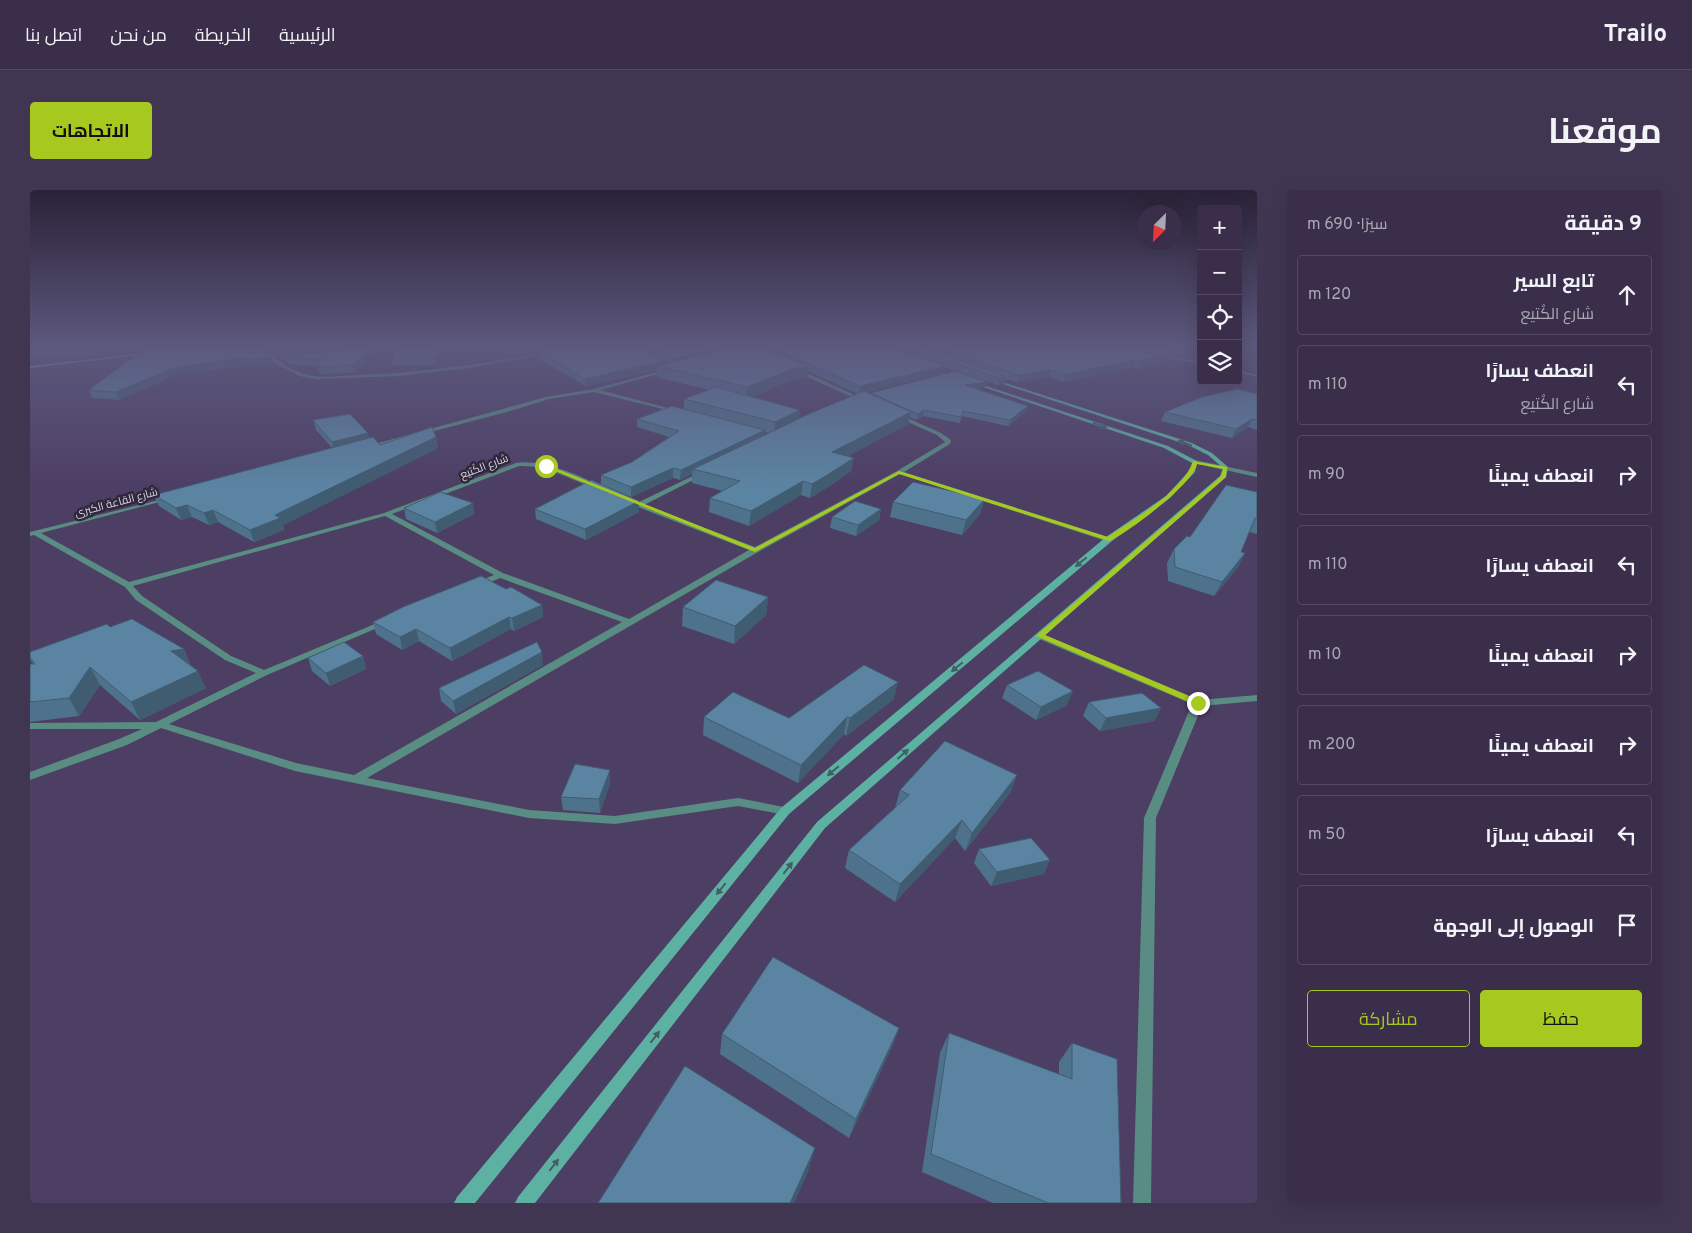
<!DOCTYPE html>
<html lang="ar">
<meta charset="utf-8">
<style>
:root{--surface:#3a2e4b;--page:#413652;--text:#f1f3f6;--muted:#aba8b5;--line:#544a63;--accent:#a7c81f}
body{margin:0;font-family:Overpass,Cairo,sans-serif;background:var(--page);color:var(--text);direction:rtl}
.controls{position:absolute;right:15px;top:15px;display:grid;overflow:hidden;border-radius:5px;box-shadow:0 5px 20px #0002}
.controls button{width:45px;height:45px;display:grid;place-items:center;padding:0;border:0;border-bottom:1px solid var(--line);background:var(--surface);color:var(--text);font:25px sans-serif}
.compass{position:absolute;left:1107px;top:15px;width:45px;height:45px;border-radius:50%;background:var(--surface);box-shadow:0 5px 20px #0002;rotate:204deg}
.stop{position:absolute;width:15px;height:15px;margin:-11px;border:4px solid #a7c81f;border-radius:50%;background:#fff}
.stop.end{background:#a7c81f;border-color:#fff;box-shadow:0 1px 5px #0008}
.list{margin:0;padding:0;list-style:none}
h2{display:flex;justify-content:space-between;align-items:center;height:65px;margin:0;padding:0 20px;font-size:21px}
h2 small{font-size:16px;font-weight:400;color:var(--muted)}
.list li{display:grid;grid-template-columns:32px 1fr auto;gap:15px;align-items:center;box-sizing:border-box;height:80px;margin:0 10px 10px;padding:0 10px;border:1px solid var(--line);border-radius:5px}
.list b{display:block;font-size:19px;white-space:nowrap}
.list p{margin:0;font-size:16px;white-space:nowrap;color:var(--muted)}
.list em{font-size:16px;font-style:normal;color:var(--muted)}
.actions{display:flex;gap:10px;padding:15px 20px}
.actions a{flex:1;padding:11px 0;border:1px solid var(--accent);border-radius:5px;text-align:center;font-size:18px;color:var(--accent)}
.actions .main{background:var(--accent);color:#111}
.icon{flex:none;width:28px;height:28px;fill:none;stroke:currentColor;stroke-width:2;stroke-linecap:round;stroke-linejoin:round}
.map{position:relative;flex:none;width:1227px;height:1013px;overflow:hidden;direction:ltr;border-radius:5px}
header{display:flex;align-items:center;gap:30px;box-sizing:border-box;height:70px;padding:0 25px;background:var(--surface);border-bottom:1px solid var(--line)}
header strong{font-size:24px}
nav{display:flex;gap:28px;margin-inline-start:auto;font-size:18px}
.intro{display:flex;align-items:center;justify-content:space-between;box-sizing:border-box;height:120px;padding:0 30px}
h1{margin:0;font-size:35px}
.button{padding:12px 22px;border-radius:5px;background:var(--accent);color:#111;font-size:18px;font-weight:700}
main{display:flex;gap:30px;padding:0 30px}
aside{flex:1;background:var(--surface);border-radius:5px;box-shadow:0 5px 20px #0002}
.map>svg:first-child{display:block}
</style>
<header>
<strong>Trailo</strong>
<nav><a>الرئيسية</a><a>الخريطة</a><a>من نحن</a><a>اتصل بنا</a></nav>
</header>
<div class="intro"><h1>موقعنا</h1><a class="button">الاتجاهات</a></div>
<main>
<aside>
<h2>9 دقيقة<small>سيرًا · 690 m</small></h2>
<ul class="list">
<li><svg class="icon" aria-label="ahead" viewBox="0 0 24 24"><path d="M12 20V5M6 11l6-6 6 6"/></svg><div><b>تابع السير</b><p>شارع الكُتيع</p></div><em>120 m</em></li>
<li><svg class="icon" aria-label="left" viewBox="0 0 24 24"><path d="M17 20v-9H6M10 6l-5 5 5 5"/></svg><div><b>انعطف يسارًا</b><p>شارع الكُتيع</p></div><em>110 m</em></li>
<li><svg class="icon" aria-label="right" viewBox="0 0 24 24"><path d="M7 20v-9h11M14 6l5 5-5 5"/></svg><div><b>انعطف يمينًا</b></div><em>90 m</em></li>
<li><svg class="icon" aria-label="left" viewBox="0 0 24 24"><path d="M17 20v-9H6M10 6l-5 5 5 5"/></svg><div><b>انعطف يسارًا</b></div><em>110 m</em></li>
<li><svg class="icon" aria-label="right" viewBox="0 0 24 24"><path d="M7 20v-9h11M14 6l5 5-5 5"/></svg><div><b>انعطف يمينًا</b></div><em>10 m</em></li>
<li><svg class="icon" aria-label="right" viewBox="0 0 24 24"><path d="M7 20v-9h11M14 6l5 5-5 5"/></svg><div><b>انعطف يمينًا</b></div><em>200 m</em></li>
<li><svg class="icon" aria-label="left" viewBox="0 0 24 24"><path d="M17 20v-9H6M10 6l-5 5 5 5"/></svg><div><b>انعطف يسارًا</b></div><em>50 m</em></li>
<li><svg class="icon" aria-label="arrive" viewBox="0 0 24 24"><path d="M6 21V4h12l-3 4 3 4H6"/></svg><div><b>الوصول إلى الوجهة</b></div></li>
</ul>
<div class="actions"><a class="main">حفظ</a><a>مشاركة</a></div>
</aside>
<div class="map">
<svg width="1227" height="1013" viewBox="0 0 1227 1013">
<rect width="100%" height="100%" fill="#4d3e64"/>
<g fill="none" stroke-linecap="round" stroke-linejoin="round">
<!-- street -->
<g fill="#598c82" fill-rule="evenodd">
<path d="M226,155H231C243,166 258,180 274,184C291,189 310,186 328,185C393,183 456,173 520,162L522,163L438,178L368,186L287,189L269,186L245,173Z"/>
<polygon points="374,155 386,155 335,162 333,161"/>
<polygon points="1131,164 1171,172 1171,174 1129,166"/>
<polygon points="638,179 640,181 570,200 649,221 649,223 564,202 519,209 477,222 339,258 334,257 516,207 564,199"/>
<polygon points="764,179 768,179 838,211 833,212 764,181"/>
<polygon points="1208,180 1227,185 1227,187 1208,182"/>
<path d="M866,223L911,243L921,250L920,254L874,282L1083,349L1079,351H1076L870,284L728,362L337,588L499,620L585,626L708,608L759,618L761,621L759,624L755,625L708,616L585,634L499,628L265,581L131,538L97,555L0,590V582L89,549L112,539H0V533L126,532L226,483L195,470L106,410L95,397L4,345L0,346V342L141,307V309L11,343L99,392L354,323L486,273C508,269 554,285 571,298L566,299C540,289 517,275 489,276L362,324L473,383L599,429L719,360L595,312V310L607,313L673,281H677V283L614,315L725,357L867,281L915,252L907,245L864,226L863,225ZM355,326L464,385L444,393V397H450L470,388L592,432L324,585L266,573L139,534L237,485L359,433L355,430L352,431L234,480L201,466L112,406L103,396Z"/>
<polygon points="1165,270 1227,283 1227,287 1163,273 1162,272"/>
<polygon points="1010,443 1169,510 1227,505 1227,511 1172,516 1126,628 1121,1013 1103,1013 1114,628 1162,514 1007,448 1005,446 1007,444"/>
</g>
<!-- secondary -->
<g fill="#5db1a3" fill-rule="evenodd">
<polygon points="122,162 120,164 0,178 0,176"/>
<polygon points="960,188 1162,253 1182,263 1198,277 1196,287 795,638 505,1013 485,1013 488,1007 787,632 1190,286 1193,278 1178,265 1158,255 960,190"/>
<polygon points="941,191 1138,256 1167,271 1165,282 1140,308 1082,351 759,624 445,1013 424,1013 427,1007 751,618 1076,347 1136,306 1160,280 1162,273 1134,258 941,193"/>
</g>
</g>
<!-- wall -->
<g fill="#4e728b" fill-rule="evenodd">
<polygon points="0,155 228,155 243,174 223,177 222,175 148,184 89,210 62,208 59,200 112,160 67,166 0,167"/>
<polygon points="234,155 356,155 346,157 347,162 324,182 290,184 288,177 289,176 258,174 256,168 249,169"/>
<path d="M366,155H607L634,171V174L638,173L608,155H1162L1167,157L1164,164L1155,166L1145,164L1143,169L1108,179L1103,177L1033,192L1019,187L987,192L975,189L974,195H968L916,178L915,183L836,202L840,204L841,203L955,197L946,199L998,216L996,221L978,236L932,226L930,233L893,226L886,230L880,227L878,234L818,266L824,268L821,281L795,299L780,308L771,305L719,336L679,322L680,308L693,301L662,293V284L650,290L643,288L601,307L583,300L609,311V322L556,350L506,329L505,319L571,295V285L602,272L639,247L607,237V229L654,219V209L680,200L627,187V180L556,196L507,168V163L488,165L438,158L425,163L412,161L405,175H363L362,168ZM778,181L828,204L769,228L770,220L721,207L761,190L777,187ZM734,242L739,243L734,245Z"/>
<polygon points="1227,204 1227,240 1218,237 1202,248 1131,231 1135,222"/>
<polygon points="283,230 339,248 350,255 406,247 408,258 253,335 254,340 224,352 188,332 179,335 162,327 151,330 129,316 124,305 302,258 286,240"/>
<polygon points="1227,302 1227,344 1219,342 1211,362 1215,363 1208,377 1184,406 1138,391 1137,373 1144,359 1160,347"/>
<polygon points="863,312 950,324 932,345 860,327"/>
<polygon points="443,313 444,324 407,343 376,329 374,318"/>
<polygon points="851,319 849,330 826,346 800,338 802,327"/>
<polygon points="738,407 736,425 704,454 652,436 653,417"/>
<polygon points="512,415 513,427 484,441 481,439 422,471 389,451 372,460 346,444 343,432"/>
<polygon points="80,437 154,459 161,476 176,498 110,530 70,495 49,526 0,532 0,474 3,474 0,469 0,462"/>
<polygon points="333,466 336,479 300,496 282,481 278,468"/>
<polygon points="513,475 426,524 411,511 409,498"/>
<polygon points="977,495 1037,515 1006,530 972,508"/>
<polygon points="864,509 816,546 814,544 768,593 673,545 674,527 759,528"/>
<polygon points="1059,512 1131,518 1124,531 1070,541 1053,526"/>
<polygon points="987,585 980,603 935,661 925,648 865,712 815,678 819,660 865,618 870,600"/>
<polygon points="580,593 570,623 533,620 531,607"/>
<polygon points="949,659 1014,684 961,696 944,673"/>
<polygon points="869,838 862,857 819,948 690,864 692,844"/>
<polygon points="919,843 1029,884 1029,872 1042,853 1091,1013 963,1013 892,982 910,863"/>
</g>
<!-- shaded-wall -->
<g fill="#405c71">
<polygon points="96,155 156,155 67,166 65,159"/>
<polygon points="304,155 356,155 346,157 347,162 324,182 323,175 344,157 256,167 256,168 249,169 247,162"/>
<polygon points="411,155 412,161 405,175 404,168"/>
<polygon points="428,155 437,155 438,158 425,163 424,156"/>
<polygon points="512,155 558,155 507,161 507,163 488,165 488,159"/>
<polygon points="699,155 713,155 643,176 643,169"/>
<polygon points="1167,157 1164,164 1155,166 1157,159"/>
<polygon points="1146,162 1143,169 1108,179 1110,171"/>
<polygon points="220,167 222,175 148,184 89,210 86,202 146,177"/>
<polygon points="242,167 243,174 223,177 221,170"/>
<polygon points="1106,170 1103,177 1033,192 1036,184"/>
<polygon points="634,171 634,178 627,176 627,180 556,196 555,189"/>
<polygon points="778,176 777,187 761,190 716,209 717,197 762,179"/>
<polygon points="916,176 915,183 829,204 830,196"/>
<polygon points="1021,180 1019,187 987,192 989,185"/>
<polygon points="976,187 974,195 968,195 970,188"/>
<polygon points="957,192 955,197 934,201 935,195"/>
<polygon points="998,216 996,221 978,236 980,230"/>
<polygon points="770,220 769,232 744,244 745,232"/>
<polygon points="894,220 893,226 886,230 888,224"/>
<polygon points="881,222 878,234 800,276 802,262"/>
<polygon points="1222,229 1218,237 1202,248 1206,239"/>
<polygon points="735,240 734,250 663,279 662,284 650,290 651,280"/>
<polygon points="338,243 340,252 305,262 302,252"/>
<polygon points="406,247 408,258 253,335 254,340 224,352 220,340 245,325"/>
<polygon points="824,268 821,281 795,299 780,308 782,294"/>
<polygon points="643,278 643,288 601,307 601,297"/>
<polygon points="773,291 771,305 719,336 721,321"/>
<polygon points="955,309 950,324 932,345 936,330"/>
<polygon points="609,311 609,322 556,350 555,339"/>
<polygon points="443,313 444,324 407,343 405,332"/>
<polygon points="157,315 162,327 151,330 146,318"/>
<polygon points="851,319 849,330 826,346 828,335"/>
<polygon points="183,320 188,332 179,335 174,323"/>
<polygon points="1215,363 1208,377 1184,406 1192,392"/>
<polygon points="738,407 736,425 704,454 705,436"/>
<polygon points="512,415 513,427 484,441 482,428"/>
<polygon points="479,427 481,439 422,471 420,458"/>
<polygon points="386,439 389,451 372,460 370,447"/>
<polygon points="154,459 161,476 141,461"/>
<polygon points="512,462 513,475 426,524 423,511"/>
<polygon points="333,466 336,479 300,496 296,483"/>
<polygon points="60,477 70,495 49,526 39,508"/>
<polygon points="168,481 176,498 110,530 101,512"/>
<polygon points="868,492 864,509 816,546 820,528"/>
<polygon points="1043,501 1037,515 1006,530 1011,517"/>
<polygon points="1131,518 1124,531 1070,541 1076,528"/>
<polygon points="817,527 814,544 768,593 771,575"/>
<polygon points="580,580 580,593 570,623 569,609"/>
<polygon points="987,585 980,603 935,661 942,643"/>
<polygon points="932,630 925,648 865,712 870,694"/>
<polygon points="1020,670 1014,684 961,696 967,682"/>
<polygon points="869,838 862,857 819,948 826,929"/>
<polygon points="785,958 778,982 764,1013 760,1013"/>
</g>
<!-- building -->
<g fill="#5b84a2" stroke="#405c71">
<polygon points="0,155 96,155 65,159 0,160"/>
<polygon points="138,155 228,155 242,167 221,170 220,167 146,177 86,202 59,200 114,159"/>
<polygon points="239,155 304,155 247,162"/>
<polygon points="366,155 411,155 404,168 362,168"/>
<polygon points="415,155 428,155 424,156"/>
<polygon points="462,155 512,155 488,159"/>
<polygon points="542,155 607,155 634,171 555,189 507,161"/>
<polygon points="619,155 699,155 643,169"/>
<polygon points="708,155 729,155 778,176 762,179 717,197 627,176"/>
<polygon points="736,155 855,155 916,176 830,196"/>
<polygon points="870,155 883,155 976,187 970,188"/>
<polygon points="897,155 1114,155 1146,162 1110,171 1106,170 1036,184 1021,180 989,185"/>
<polygon points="1136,155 1162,155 1167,157 1157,159"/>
<polygon points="346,156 323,175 288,177 292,169 256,167"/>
<polygon points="925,181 957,192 935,195 998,216 980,230 933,221 931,227 894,220 888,224 841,203"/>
<polygon points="686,197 770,220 745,232 654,209"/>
<polygon points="1207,199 1227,204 1227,230 1222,229 1206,239 1135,222 1172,207"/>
<polygon points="834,201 881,222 802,262 824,268 797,285 782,294 773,291 721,321 680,308 710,291 663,279 781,223"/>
<polygon points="642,216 735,240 651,280 643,278 601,297 571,285 602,272 649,241 607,229"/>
<polygon points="320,224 338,243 302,252 283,230"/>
<polygon points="402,237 406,247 245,325 250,328 220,340 183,320 174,323 157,315 146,318 124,305 343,247 350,255"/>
<polygon points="561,290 609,311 555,339 505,319"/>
<polygon points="883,292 955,309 936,330 863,312"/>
<polygon points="1196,295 1227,302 1227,329 1225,328 1211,362 1215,363 1192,392 1145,377 1144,359 1157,346 1160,347"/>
<polygon points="410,302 443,313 405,332 374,318"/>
<polygon points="825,311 851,319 828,335 802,327"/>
<polygon points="451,386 476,399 481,397 512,415 482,428 479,427 420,458 386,439 370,447 343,432 373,417"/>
<polygon points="686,390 738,407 705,436 653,417"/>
<polygon points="102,429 154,459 141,461 168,481 101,512 60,477 39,508 0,512 0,474 5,474 0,467 0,462 77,434 80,437"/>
<polygon points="314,452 333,466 296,483 278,468"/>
<polygon points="507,452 512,462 423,511 409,498"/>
<polygon points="834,475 868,492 820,528 817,527 771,575 674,527 703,502 759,528"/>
<polygon points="1008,481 1043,501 1011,517 977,495"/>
<polygon points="1112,503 1131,518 1076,528 1059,512"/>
<polygon points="915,551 987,585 942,643 932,630 870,694 819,660 879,605 870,600"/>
<polygon points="545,574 580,580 569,609 531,607"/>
<polygon points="1001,648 1020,670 967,682 949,659"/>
<polygon points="743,767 869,838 826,929 692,844"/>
<polygon points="919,843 1042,889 1042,853 1087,869 1091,1013 1018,1013 901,964"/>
<polygon points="655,876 785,958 760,1013 568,1013"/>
</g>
<!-- one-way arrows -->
<defs><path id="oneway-solid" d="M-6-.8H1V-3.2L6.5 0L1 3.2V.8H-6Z" transform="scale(1.25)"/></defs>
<g fill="#425f65">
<use href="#oneway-solid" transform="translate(1070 235) rotate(18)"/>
<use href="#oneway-solid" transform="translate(1155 253) rotate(-159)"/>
<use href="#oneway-solid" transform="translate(1051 372) rotate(140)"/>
<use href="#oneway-solid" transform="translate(927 477) rotate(140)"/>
<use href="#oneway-solid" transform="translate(873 564) rotate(-41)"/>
<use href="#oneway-solid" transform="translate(803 581) rotate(140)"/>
<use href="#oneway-solid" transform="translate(758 678) rotate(-52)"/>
<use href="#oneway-solid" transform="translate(691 699) rotate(129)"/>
<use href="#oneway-solid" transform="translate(625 847) rotate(-52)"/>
<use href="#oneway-solid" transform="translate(524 975) rotate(-52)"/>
</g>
<!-- sky -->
<linearGradient id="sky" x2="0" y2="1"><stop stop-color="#2a2237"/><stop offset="0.52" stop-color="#5c587d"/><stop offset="1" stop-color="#5c587d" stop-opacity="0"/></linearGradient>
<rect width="1227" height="297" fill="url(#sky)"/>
<!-- route -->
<path fill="#a7c81f" d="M1163,271L1197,277L1196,287L1015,445L1171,511L1172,513L1168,516L1006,446L1186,291L1191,286L1193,279L1167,274C1164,293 1098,343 1079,351L869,284L725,362L513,276L517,275L725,358L869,281L1078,347C1105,328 1153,302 1163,271Z"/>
<g text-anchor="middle" stroke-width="5" stroke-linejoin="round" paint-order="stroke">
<!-- far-street labels -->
<g font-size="11" fill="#dcd4eb" stroke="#30293b">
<text transform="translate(454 276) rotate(-21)" y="4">شارع الكُتيع</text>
<text transform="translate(86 312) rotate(-15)" y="4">شارع القاعة الكبرى</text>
</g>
</g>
</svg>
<div class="controls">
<button>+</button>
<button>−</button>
<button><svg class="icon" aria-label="locate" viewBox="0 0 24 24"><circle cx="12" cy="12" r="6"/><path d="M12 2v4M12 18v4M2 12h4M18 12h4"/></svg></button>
<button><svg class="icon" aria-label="layers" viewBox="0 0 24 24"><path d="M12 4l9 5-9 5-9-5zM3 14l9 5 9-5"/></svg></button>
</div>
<svg class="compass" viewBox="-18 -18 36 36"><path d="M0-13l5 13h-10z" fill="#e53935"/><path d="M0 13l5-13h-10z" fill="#aba8b5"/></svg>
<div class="stop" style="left:516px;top:276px"></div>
<div class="stop end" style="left:1168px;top:513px"></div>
</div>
</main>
